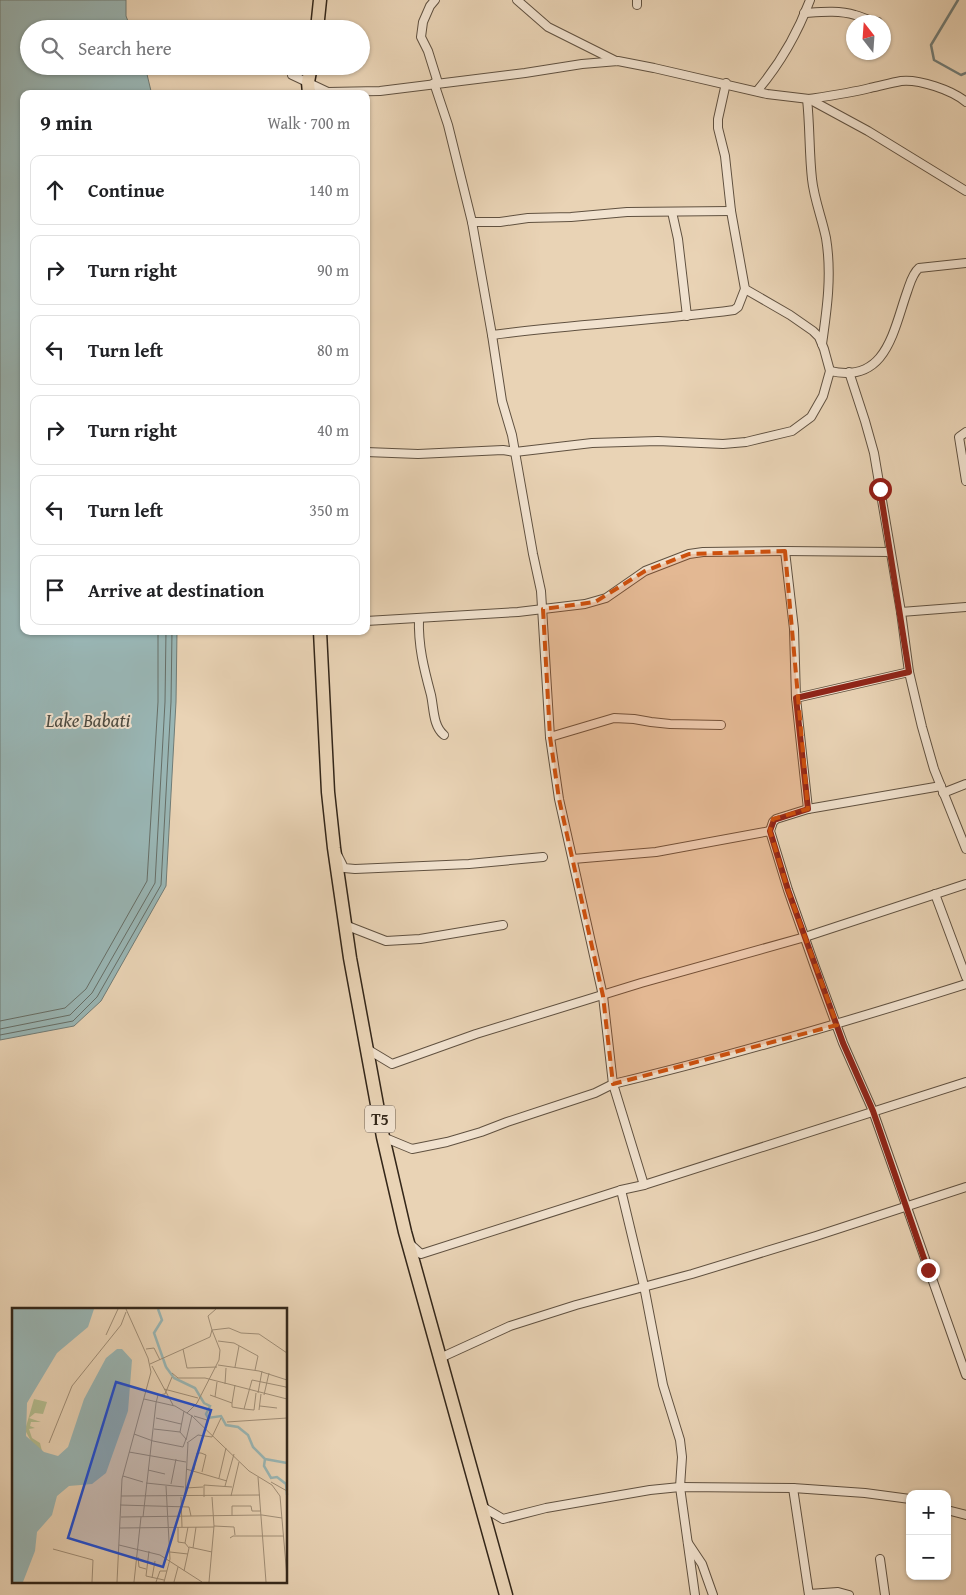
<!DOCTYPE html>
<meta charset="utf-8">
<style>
:root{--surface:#fff;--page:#f2f2f2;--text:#202124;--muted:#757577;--line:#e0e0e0}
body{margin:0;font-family:"Gentium Book Plus",serif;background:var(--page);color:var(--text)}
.controls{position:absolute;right:15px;bottom:15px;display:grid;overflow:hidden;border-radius:10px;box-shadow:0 1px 4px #0004}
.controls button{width:45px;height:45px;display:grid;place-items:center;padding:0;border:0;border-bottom:1px solid var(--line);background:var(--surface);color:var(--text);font:25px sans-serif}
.compass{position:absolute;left:846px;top:15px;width:45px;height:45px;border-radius:50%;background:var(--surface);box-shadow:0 1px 4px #0004;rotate:343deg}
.stop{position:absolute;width:15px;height:15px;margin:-11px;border:4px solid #8f2418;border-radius:50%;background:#fff}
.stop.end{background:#8f2418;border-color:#fff;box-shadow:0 1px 5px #0008}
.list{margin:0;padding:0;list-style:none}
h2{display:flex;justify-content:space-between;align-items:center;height:65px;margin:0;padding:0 20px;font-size:21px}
h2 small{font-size:16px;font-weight:400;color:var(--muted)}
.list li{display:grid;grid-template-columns:32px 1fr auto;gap:15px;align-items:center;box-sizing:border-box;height:70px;margin:0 10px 10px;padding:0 10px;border:1px solid var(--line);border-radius:10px}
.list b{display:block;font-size:19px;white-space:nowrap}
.list em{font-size:16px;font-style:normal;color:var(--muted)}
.icon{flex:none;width:28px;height:28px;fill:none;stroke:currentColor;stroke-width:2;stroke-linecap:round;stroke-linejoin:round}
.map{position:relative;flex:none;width:966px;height:1595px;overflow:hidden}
.search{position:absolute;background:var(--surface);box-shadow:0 1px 4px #0004;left:20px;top:20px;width:350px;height:55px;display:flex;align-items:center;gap:12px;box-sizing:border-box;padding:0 18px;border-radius:28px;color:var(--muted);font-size:19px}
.panel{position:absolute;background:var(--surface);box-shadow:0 1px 4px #0004;left:20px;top:90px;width:350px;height:545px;border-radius:10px}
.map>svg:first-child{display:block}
</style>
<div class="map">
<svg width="966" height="1595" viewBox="0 0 966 1595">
<rect width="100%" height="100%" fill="#e9d3b5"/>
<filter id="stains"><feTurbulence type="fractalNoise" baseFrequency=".004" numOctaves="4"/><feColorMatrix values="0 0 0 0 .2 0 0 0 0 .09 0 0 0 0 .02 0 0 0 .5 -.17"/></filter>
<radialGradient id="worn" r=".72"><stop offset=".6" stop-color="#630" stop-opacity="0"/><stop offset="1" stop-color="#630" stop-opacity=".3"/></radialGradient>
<!-- water -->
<polygon fill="#99b6b5" stroke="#707c77" points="0,0 126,0 126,16 131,29 29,29 29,66 145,66 151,91 151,94 24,94 24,631 177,631 176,702 166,886 101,1001 74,1026 0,1040"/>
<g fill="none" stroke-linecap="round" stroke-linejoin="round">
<!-- shore -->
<g stroke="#666e67" stroke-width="1">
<polyline points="0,1021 65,1008 86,989 147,881 158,702 158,631"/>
<polyline points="0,1029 70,1015 92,993 155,883 165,702 166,631"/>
<polyline points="0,1035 73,1021 97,997 161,885 171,702 172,631"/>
</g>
<!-- stream -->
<polyline stroke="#707c77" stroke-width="2.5" points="958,0 931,45 934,60 961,75 966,73"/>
<!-- minor casing -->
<g stroke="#605140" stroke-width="10">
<g id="minor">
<polyline points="435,0 430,6 423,22 421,37 428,51 438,83"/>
<polyline points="517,0 548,27 616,61"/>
<polyline points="637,5 637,0"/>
<path d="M804,13C820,12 839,10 855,15C863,17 869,21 878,22"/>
<polyline points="292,75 328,92 380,91 525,73 582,64 618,61 654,68 767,94 809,99 868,131 966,191"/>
<polyline points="434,83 448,125 472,222 492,335 502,401 512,435 533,554 541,591 550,737 559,799 603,996 613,1084 644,1185"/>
<path d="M757,91C779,65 798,32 810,0"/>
<path d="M807,99C810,126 809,152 812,179C814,199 822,218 826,238C832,274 827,309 822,344"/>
<path d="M809,99C829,96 850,93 870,88C880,86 890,83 901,81C919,79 952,90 966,102"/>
<polyline points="672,212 678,239 687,316"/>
<polyline points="472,222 500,222 528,218 571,217 627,212 731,211"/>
<path d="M492,335C572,324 653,321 734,310L738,307L745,289"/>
<path d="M830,371C886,384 893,332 907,292C910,284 912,274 919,268L966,263"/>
<polyline points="849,372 865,421 874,453 901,612 909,672 922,727 934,769 966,849"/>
<polyline points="966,432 959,437 966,481"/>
<polyline points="366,452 418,454 503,450 515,452 592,443 658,441 723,444 746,442 792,431 811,417 823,396 830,371 824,349 819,337 813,331 790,315 745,289 731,211 725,156 718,128 718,119 726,83"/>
<polyline points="785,551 794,629 796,698 808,809"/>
<polyline points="901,612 966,607"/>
<path d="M419,618C418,646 424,669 431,695C434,709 433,726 444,735"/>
<polyline points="366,621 518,612 585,604 606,598 645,571 689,554 703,552 785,551 890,552"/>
<polyline points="796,698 909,672"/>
<polyline points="550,737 614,718 634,719 651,722 670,724 721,725"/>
<polyline points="941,786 808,809 776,819 773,822 770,831 788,890 815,967 843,1043 873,1111 966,1375"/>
<polyline points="943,793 966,784"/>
<polyline points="338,856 344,868 355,869 469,864 543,857"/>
<polyline points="573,859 656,852 770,831"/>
<polyline points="935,894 966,977"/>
<polyline points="345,925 386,941 420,939 503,925"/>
<polyline points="367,1049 392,1064 476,1034 641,983 805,937 966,884"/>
<path d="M383,1137L412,1149L447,1142L481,1132L507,1122L595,1093L613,1084C732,1056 849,1021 966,984"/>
<polyline points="621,1190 644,1286 663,1385 680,1440 682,1457 680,1487 695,1595"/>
<polyline points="409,1243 421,1254 621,1190 644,1185 966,1082"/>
<polyline points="440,1358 510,1326 576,1305 692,1274 816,1236 966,1187"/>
<polyline points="793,1488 809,1595"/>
<polyline points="481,1506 503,1519 546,1508 650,1490 680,1487 793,1488 865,1493 910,1499"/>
<polyline points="947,1510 966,1515"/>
<polyline points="688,1543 702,1564 713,1595"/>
<polyline points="880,1559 885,1595"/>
<polyline points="809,1594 838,1592 849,1595"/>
</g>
</g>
<!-- trunk casing -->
<g stroke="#332619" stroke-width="15">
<g id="trunk">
<polyline points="317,29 320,0"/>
<polyline points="309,94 308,82 311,66"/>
<polyline points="320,631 328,792 334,848 350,958 383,1137 405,1232 506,1595"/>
</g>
</g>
<!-- minor -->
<use href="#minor" stroke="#f1e2cf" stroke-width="8"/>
<!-- trunk -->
<use href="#trunk" stroke="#e9d3b5" stroke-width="12"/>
</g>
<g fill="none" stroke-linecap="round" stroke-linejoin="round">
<!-- route -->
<polyline stroke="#8f2418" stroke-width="6" points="880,489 909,672 796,698 808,809 774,820 770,831 788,890 843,1043 873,1111 928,1270"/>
</g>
<!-- marked area -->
<path fill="#cd510e" fill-opacity="0.2" stroke="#cd510e" stroke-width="4" stroke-dasharray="10 6" stroke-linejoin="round" d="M785,551L808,809L773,819L770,831L788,890L837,1025L613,1084L603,996L559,799L550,737L543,609L595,602L645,571L689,554Z"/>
<g text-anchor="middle" stroke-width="4" stroke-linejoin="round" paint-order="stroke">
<!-- shield labels -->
<rect fill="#f1e2cf" stroke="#6c5e50" stroke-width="1" x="365" y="1105.5" width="30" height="27" rx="4"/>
<g font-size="16" font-weight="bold" fill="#332619">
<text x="380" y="1125">T5</text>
</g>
<!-- water labels -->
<g font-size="19" font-style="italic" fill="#4c4a40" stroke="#f1e2cf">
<text x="88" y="727">Lake Babati</text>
</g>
</g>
<!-- overview -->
<g transform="translate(12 1308)">
<rect width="275" height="275" fill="#e9d3b5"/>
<path d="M22,91L35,94L31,106L23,105L17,110L29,114H19L18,118L23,120L17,121L20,130L28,135L30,143L20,135L13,122Z" fill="#b4bd90"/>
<path d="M0,1H82L76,19L45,45L15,95L14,128L32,144L46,148L56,139L72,91L94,50L105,41H110L120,52L116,103L94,165L80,176L57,178L45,188L40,207L25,224L23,243L11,274H0Z" fill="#99b6b5"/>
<path fill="none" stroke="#99b6b5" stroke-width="2.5" d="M146,1L150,12L142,25L154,59M154,59L162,70L183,80L192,95L198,98L194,106L196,110L209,108L214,117L226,119L236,127L241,139L253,151L252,158L259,170L265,169L274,176L275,187M253,151L275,155"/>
<path fill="none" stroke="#a08e77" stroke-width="1" d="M94,27L106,1M206,33L222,35L246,48L243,62M134,41L142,40L148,52M171,41L175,60L205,59M138,56L198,29L200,22L196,8L204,1M206,57L247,63L275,72M140,58L161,97M223,59L227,38M160,65L166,70H193L275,91M213,76L214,60M152,81L186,90M246,85L250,63M153,86L160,69M198,87L220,95V99L232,101L240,72L274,79L275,82M252,87L257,65M203,89L205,74M132,91L163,98L180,108L237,163L260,177L268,188L275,269M144,95L146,87L153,86M220,95L223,77M248,98L265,100M232,101L242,102L244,85M247,102L249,86M175,105L185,95L207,52L208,42L200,22L217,20L229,25L247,26L275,45M182,108L195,112L193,121M144,110L169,116M215,114L275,110M142,121L168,124M122,126L141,133L171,139L174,131L168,124L172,103M174,132L180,107M37,135L60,78L109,17L114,4M175,135L186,127L200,129L209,110M117,144L174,154M174,161L215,173M136,162L153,166M182,162L185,145H189L194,147L190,164M111,168L131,174M246,169L254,274M207,170L214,140M259,174L275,183M134,175L172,179M159,176L164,151M213,178L222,146M173,180L191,179M109,188L248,187M219,188L227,154M169,189L170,219M173,189L176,135M192,189V177L220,179M108,197L177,199L179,208M250,207L270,210M220,208V198H239L240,203H249M109,209L250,207M131,209L144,95M202,218L222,219L223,227M166,219V234L173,235M108,220L202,219M251,228H271M218,230L221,228H251M107,237L148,247L190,274M177,239L200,244M181,240L184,219M41,241L81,252L80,274M137,243L134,268L152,272M158,244L176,246M126,249L127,259L134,261M172,263L177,240L173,235L176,219M140,270L143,253M105,274L110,171L139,64L136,50L114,1M122,274L129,209M144,274L148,263H155M152,274L158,251L154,178M162,274L166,259M197,274L202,218L200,189"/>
<path fill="#1d4ed8" fill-opacity="0.15" stroke="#1d4ed8" stroke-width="2.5" d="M104,74L199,102L151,259L56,230Z"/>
<rect width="275" height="275" fill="none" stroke="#332619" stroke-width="2.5"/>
</g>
<rect width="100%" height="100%" filter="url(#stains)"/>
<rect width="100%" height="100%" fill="url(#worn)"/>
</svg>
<div class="controls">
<button>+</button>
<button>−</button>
</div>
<svg class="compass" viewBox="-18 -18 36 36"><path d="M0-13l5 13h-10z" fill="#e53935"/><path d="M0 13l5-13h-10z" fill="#757577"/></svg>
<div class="stop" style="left:880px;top:489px"></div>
<div class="stop end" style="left:928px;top:1270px"></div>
<div class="search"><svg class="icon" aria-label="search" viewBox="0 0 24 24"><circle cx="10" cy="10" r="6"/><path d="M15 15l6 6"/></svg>Search here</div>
<section class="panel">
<h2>9 min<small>Walk · 700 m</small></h2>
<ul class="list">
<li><svg class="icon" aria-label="ahead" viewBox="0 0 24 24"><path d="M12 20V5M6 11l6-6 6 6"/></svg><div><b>Continue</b></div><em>140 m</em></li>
<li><svg class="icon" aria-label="right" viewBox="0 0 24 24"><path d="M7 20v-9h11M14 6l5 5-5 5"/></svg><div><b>Turn right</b></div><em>90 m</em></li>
<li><svg class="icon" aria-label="left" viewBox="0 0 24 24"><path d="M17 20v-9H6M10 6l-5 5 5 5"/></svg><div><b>Turn left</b></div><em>80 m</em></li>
<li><svg class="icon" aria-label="right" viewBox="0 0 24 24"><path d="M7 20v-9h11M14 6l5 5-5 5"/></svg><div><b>Turn right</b></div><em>40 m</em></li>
<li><svg class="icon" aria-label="left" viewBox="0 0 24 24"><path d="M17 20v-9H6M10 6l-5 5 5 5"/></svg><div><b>Turn left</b></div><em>350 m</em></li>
<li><svg class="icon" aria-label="arrive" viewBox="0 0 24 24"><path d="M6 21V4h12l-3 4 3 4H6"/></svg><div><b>Arrive at destination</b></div></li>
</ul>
</section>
</div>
